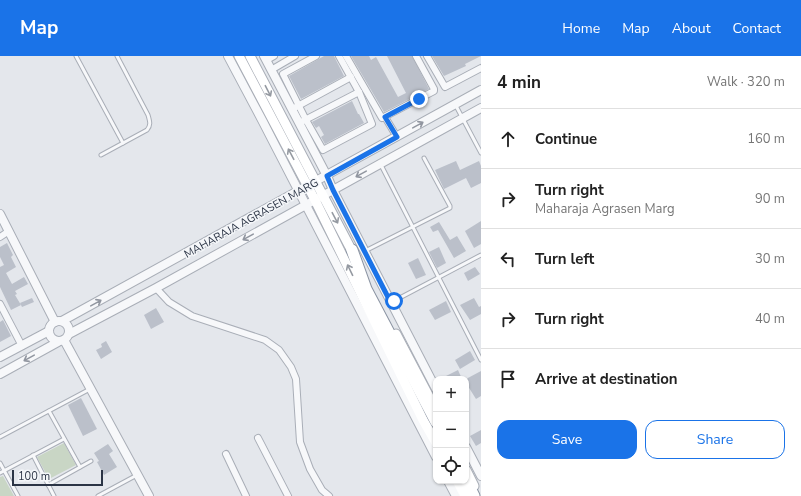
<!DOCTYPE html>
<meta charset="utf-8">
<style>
:root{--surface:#fff;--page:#f2f2f2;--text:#222;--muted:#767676;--line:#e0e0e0;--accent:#1a73e8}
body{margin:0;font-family:"Nunito Sans",sans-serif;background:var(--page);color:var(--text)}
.controls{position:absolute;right:12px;bottom:12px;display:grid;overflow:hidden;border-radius:8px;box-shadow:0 1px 3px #0004}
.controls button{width:36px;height:36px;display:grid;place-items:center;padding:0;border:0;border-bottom:1px solid var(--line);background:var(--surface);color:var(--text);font:20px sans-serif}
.scale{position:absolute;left:12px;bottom:10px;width:91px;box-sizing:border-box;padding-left:4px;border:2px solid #2b3445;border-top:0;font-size:11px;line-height:14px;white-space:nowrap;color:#2b3445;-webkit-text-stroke:3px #f4f6f9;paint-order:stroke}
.stop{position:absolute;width:12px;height:12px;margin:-9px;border:3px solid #1a73e8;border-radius:50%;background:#fff}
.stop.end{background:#1a73e8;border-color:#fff;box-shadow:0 1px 4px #0008}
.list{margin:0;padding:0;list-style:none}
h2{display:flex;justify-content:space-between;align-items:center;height:52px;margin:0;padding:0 16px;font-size:17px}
h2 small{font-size:13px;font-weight:400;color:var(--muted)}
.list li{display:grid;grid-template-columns:26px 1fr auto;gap:12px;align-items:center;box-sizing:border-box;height:60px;padding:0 16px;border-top:1px solid var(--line)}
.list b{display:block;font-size:15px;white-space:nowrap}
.list p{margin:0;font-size:13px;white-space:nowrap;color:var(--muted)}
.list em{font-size:13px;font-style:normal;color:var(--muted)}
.actions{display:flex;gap:8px;padding:12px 16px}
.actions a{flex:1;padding:9px 0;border:1px solid var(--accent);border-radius:12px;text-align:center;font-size:14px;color:var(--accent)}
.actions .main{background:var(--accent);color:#fff}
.icon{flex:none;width:22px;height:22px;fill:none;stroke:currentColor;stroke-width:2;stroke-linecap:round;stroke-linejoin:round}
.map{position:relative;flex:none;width:481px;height:440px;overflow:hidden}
header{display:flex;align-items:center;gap:24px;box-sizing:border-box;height:56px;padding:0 20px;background:var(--accent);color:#fff}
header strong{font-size:19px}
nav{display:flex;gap:22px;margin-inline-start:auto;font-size:14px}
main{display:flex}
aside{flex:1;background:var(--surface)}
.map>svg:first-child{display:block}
</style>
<header>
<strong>Map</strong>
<nav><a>Home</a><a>Map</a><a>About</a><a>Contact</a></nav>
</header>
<main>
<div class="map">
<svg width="481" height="440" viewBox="0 0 481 440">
<rect width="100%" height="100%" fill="#e4e7ec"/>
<!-- green -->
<g fill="#c9d6c5">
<polygon points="64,387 76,409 49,423 37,401"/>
<polygon points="3,420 14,440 0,440 0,421"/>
</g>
<!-- building -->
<g fill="#bbc0ca">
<polygon points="324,0 334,0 344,20 301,43 289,20"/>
<polygon points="351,0 369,0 371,4 376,1 398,41 406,37 387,0 412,0 429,33 384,56"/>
<polygon points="432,0 481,0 465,8 466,10 444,20"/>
<polygon points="352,45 358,58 359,58 364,67 325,88 321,81 324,79 319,70 316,72 312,66"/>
<polygon points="456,105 460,114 479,105 481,110 481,127 471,132 466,122 444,133 435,114"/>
<polygon points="481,165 481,188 474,192 465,175"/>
<polygon points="439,166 450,184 457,180 466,195 454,202 438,174 433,176 430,171"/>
<polygon points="7,187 13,199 11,201 16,211 6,217 12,228 24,221 28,228 15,235 17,238 15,239 21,249 11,254 0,231 0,211 4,209 0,201 0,191"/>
<polygon points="439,191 446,207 437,212 429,196"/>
<polygon points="418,202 426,219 416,223 408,207"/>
<polygon points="475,211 480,218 468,225 464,217"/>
<polygon points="32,242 34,246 22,251 20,247"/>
<polygon points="474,242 479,251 481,250 481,258 470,264 460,249"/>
<polygon points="446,245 451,256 435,264 429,254"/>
<polygon points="156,252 164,266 151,273 144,259"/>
<polygon points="3,264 11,280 0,286 0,266"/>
<polygon points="106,285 112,296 101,303 96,294 102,291 101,288"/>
<polygon points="470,295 475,304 460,313 455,304"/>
<polygon points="458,314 462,323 440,323"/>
<polygon points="481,315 481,340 476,343 466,327 466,323"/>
<polygon points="81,342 97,373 83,380 68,349"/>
<polygon points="481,374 481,387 476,390 470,380"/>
<polygon points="108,388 113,395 109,398 117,411 104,419 97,406 99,405 94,397"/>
</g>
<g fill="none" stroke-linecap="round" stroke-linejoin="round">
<!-- service casing -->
<g stroke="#a9aeb7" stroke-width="5">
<g id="service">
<polyline points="76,0 123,87"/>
<polyline points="455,48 481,97"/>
<path d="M101,99L147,74C151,69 150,66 148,59L117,0"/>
<polyline points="381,109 481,304"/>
<polyline points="365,195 450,152 450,150 424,102"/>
<polyline points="392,246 481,199"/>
<polyline points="49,355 80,411"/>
<polyline points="0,381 90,333"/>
<polyline points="33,399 54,440"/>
<polyline points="0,407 18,440"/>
<polyline points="0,417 64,383"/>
<polyline points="48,429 91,405"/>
<polyline points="98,440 137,419"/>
</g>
</g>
<!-- minor casing -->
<g stroke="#a9aeb7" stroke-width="8">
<g id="minor">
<polyline points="316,0 283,18 306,64 323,94 372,68 359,36 339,0"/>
<polyline points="346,0 382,62 434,35 434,33 416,0"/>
<polyline points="427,0 445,31 481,12"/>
<polyline points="267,4 274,0"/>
<polyline points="271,14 295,0"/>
<polyline points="296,51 351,21"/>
<polyline points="385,61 397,81"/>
<polyline points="303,65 359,36"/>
<polyline points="0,181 9,175"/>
<polyline points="156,232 169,246 192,260 265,284 279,294 291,311 296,323 300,386 310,413 322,434 329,440"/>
<polyline points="0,248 22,290"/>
<polyline points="258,382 288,440"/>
<polyline points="226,398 246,440"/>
</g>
</g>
<!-- tertiary casing -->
<g stroke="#a9aeb7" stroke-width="10">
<g id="tertiary">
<polyline points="228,0 262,64 436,401"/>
<polyline points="264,0 327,120 333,134 436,333"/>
<polyline points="0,158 55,266"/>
<circle cx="59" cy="275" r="10"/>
<polyline points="62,265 481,34"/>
<polyline points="69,278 156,232 481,52"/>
<polyline points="64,284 149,440"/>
<polyline points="0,301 49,275"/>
<polyline points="0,318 58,286"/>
<polyline points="466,391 481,420"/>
<polyline points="448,425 456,440"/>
</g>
</g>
<!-- secondary casing -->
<g stroke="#a9aeb7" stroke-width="11">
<g id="secondary">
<polyline points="239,0 315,144 423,364 436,387"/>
<polyline points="250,0 354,199"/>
<polyline points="396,278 436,354"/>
<polyline points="466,414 474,430"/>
<polyline points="457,425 465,440"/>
</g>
</g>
<!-- motorway casing -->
<g stroke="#8b94a3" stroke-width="13">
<g id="motorway">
<polyline points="352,194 366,233 436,366"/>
<polyline points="466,424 474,440"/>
</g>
</g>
<!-- service -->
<use href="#service" stroke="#f7f8fa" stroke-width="3"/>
<!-- minor -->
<use href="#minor" stroke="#f7f8fa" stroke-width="6"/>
<!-- tertiary -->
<use href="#tertiary" stroke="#f7f8fa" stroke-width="8"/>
<!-- secondary -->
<use href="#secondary" stroke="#fff" stroke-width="9"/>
<!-- motorway -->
<use href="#motorway" stroke="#fff" stroke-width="11"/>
</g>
<!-- one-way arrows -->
<defs><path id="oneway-shaft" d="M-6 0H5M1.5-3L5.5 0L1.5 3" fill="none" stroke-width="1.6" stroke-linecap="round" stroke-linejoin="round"/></defs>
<g stroke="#959aa2">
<use href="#oneway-shaft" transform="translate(268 35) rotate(63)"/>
<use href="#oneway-shaft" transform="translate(291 98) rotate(-118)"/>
<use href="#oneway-shaft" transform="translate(335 162) rotate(62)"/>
<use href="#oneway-shaft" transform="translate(350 214) rotate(-116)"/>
</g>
<g stroke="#9196a0">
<use href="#oneway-shaft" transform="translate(418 69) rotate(-29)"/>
<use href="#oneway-shaft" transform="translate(361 118) rotate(151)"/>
<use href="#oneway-shaft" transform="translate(248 181) rotate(151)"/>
<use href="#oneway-shaft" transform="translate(96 247) rotate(-29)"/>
<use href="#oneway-shaft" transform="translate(29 302) rotate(151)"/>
</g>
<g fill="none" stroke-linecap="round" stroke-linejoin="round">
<!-- route -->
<polyline stroke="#1a73e8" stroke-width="5" points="394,245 391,247 333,134 327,120 397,81 385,61 419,43"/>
</g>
<g text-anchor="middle" stroke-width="3" stroke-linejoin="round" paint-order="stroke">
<!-- street labels -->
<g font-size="11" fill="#2b3445" stroke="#f4f6f9">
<text transform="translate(251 162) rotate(-29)" y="4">MAHARAJA AGRASEN MARG</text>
</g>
</g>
</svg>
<div class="controls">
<button>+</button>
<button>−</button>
<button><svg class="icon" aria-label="locate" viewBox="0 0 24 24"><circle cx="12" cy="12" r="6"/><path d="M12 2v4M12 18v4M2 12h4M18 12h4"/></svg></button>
</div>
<div class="scale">100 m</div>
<div class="stop" style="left:394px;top:245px"></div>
<div class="stop end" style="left:419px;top:43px"></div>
</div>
<aside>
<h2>4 min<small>Walk · 320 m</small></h2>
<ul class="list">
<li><svg class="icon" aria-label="ahead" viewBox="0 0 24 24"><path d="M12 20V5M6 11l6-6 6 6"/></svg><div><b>Continue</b></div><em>160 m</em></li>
<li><svg class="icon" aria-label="right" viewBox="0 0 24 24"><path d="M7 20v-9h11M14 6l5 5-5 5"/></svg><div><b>Turn right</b><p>Maharaja Agrasen Marg</p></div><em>90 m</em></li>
<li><svg class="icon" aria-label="left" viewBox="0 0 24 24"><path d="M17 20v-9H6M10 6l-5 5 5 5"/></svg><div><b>Turn left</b></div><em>30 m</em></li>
<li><svg class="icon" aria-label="right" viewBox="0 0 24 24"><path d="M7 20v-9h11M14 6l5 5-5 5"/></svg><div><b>Turn right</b></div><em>40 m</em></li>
<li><svg class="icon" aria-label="arrive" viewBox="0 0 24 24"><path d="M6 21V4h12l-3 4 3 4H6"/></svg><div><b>Arrive at destination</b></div></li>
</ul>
<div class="actions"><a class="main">Save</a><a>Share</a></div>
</aside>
</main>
